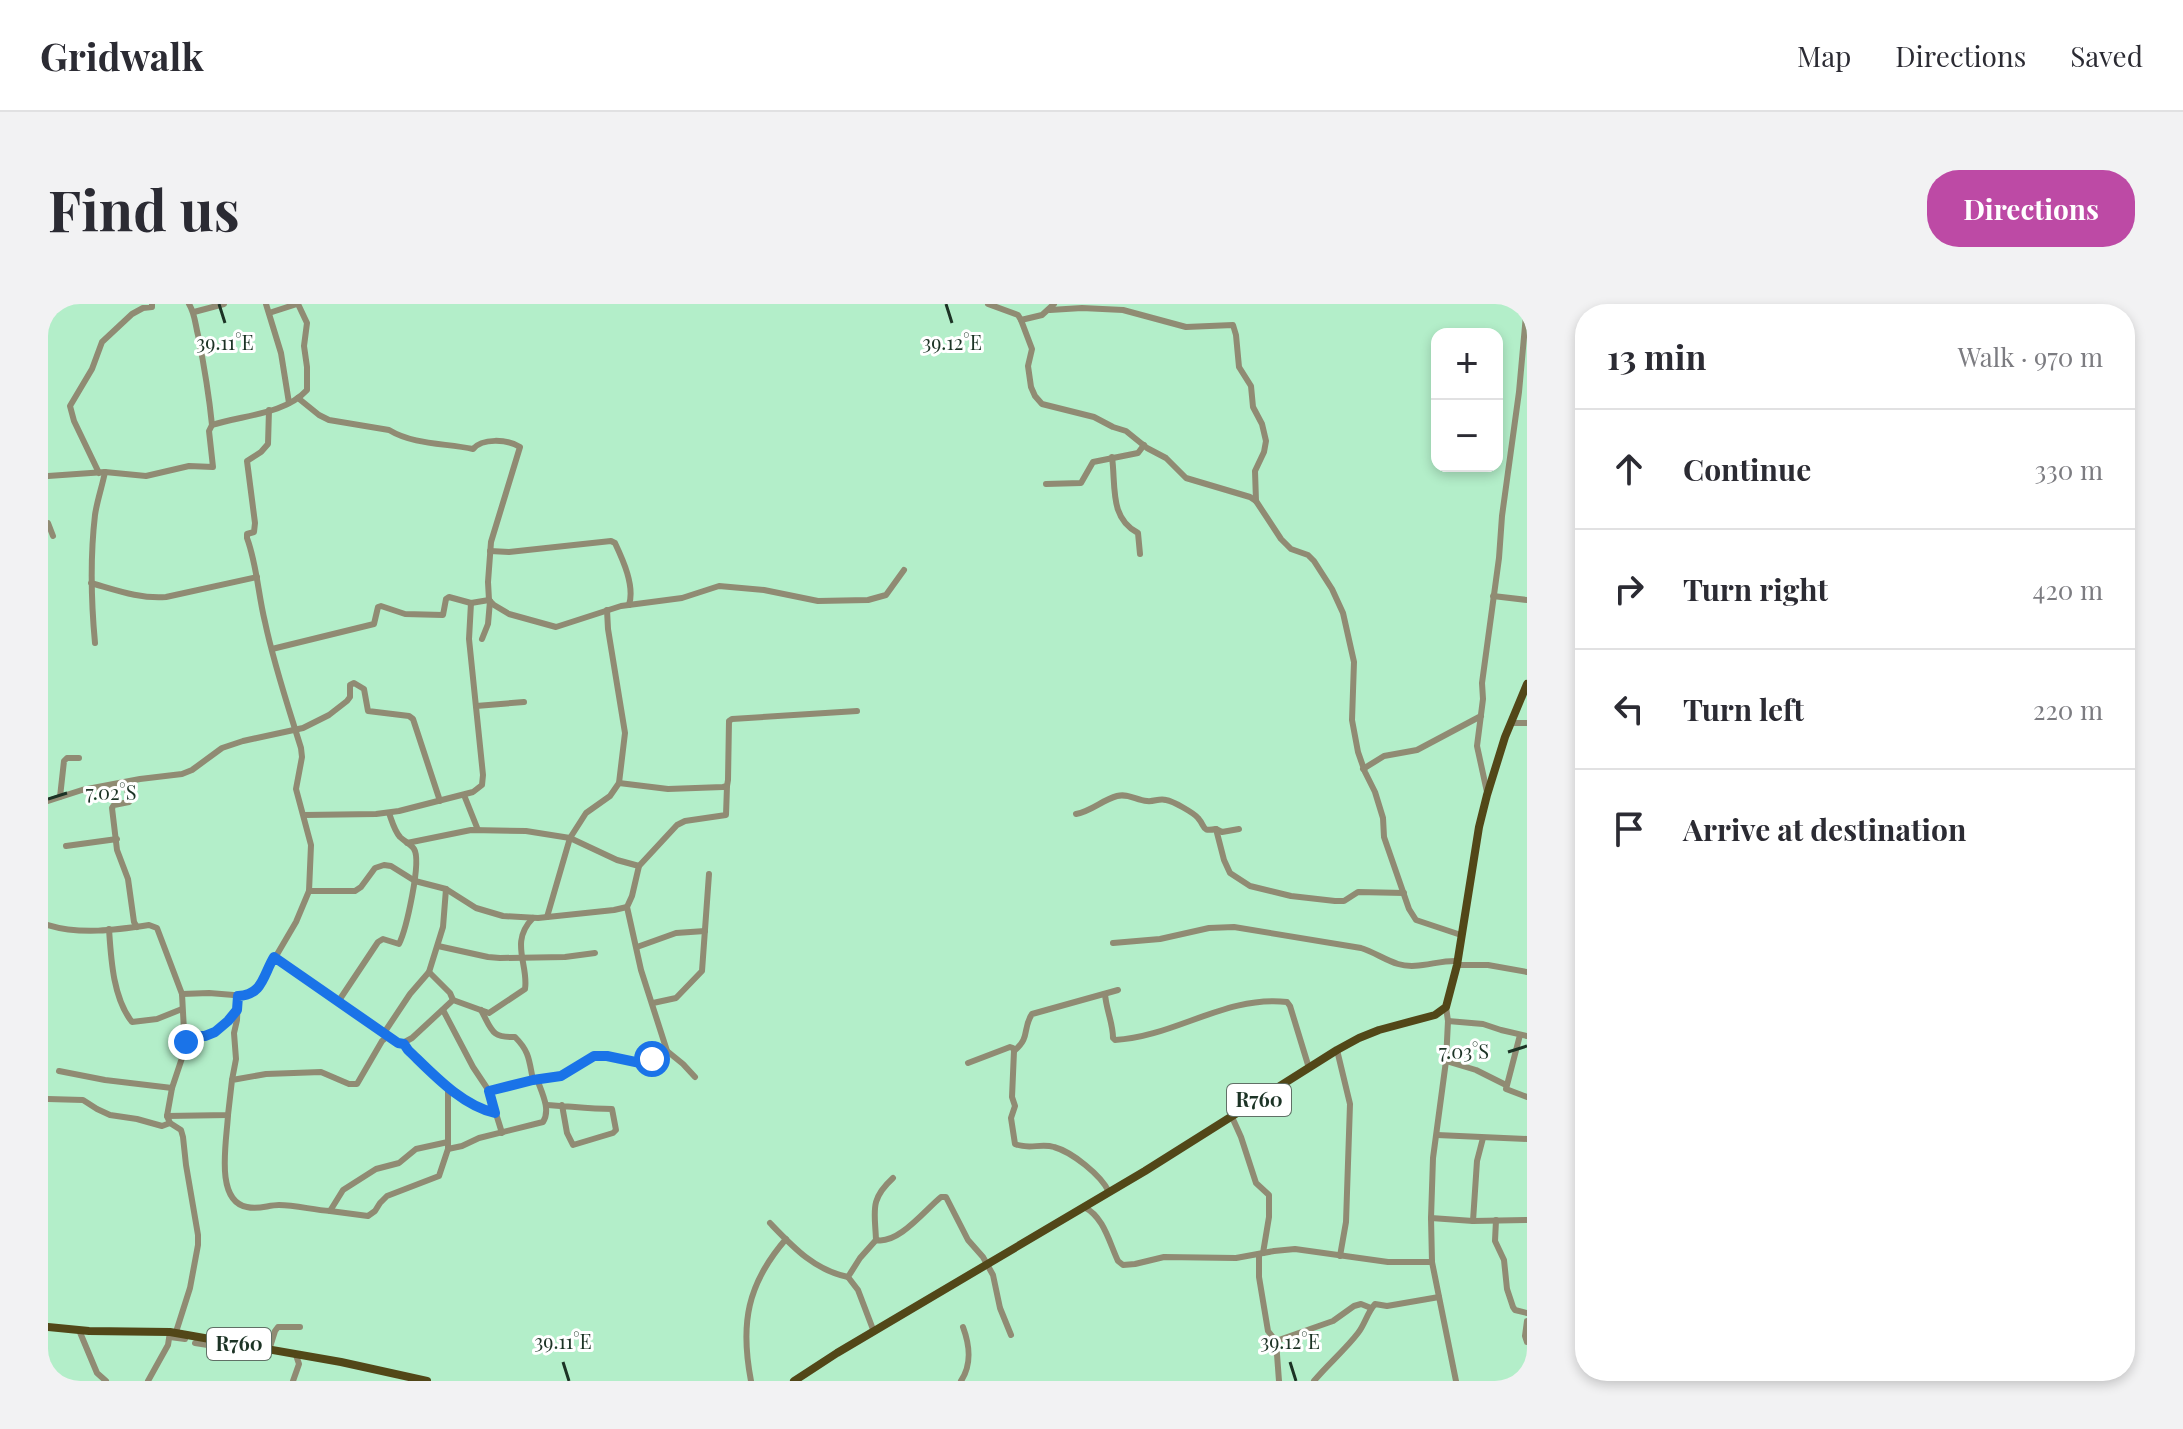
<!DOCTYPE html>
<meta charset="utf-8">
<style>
:root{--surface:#fff;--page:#f2f2f3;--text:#2b2b33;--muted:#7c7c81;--line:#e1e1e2;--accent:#bd4aa5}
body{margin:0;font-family:"Playfair Display",serif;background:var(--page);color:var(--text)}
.controls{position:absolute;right:24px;top:24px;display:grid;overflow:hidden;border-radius:16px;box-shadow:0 4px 12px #0003}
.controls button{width:72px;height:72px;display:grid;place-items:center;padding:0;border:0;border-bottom:2px solid var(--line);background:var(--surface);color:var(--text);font:40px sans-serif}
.stop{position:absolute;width:24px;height:24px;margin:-18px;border:6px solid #1a73e8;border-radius:50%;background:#fff}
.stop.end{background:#1a73e8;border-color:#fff;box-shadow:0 2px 8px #0008}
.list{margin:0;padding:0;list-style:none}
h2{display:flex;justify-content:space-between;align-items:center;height:104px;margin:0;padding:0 32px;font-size:34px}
h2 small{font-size:26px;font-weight:400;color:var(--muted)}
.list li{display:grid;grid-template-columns:52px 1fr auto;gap:24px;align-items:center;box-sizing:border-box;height:120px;padding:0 32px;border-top:2px solid var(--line)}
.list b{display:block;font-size:30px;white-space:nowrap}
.list em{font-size:26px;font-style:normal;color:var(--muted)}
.icon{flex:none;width:44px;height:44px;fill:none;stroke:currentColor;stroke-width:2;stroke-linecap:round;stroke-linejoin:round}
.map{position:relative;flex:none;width:1479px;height:1077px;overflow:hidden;border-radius:32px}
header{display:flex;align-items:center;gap:48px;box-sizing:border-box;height:112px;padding:0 40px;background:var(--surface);border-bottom:2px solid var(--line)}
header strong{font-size:38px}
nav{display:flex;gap:44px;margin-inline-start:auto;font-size:28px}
.intro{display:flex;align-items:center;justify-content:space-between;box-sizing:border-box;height:192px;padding:0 48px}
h1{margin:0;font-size:56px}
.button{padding:20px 36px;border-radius:32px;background:var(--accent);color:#fff;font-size:28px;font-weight:700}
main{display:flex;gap:48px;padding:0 48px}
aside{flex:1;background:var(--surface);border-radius:32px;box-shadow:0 4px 12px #0003}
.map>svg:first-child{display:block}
</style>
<header>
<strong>Gridwalk</strong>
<nav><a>Map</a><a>Directions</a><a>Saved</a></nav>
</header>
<div class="intro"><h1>Find us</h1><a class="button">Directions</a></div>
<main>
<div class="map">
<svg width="1479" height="1077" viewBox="0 0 1479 1077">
<rect width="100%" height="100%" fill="#b3eec9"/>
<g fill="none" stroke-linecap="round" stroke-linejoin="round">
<!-- minor -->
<g stroke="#908b73" stroke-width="6">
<path d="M141,0C147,10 147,19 150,31C156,61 161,91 164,121"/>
<polyline points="218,0 233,49 241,99"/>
<polyline points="940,0 970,11 973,16 984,45 980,62 983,83 987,92 994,100 1046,113 1065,123 1078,127 1099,144 1118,154 1138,174 1202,193 1208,197 1233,235 1243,245 1260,251 1266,257 1284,285 1295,309 1306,358 1304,416 1310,448 1317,468 1327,488 1335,514 1336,533 1361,605 1368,616 1413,631"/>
<polyline points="1002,6 1034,4 1075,6 1138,23 1185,21 1188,31 1191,63 1203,82 1205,103 1214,120 1218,137 1216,148 1207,167 1208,197"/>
<polyline points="146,8 176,0"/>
<polyline points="221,9 249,0"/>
<polyline points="973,16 994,11 1006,0"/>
<path d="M250,94L271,111L281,116L341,126C366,141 397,139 425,145C434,134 459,135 472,143L443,238L440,278L441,296"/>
<path d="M221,106L220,140L213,148L199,157L207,219L206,228L199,230V234C209,261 210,290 217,318C226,361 240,402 253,444L254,453L248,485L263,541L261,587"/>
<path d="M1064,153C1068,182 1061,214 1090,229L1092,250"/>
<polyline points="51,169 26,117 22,102 44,65 54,38 84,10 95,4 104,3 104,0"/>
<path d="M0,172L57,168L98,172L141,162L165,163L161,127L164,121C194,111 236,111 259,86V63L256,42L259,19L250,0"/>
<polyline points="998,180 1033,179 1045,158 1090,149 1096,141"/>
<polyline points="0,219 5,232"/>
<path d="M442,247L461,248L563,237L567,239C575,256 587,282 581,301"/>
<path d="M43,279C68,286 92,295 118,293L209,273"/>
<polyline points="1445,292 1479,296"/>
<polyline points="434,335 440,320 442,297"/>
<path d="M47,339C43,296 42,254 47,211C49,197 54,183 57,168"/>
<polyline points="224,345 326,320 330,303 333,302 357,310 395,311 398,295 401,293 423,299 441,296 446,301 461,310 508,323 573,302 634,294 671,282 716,286 770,297 820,296 838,291 856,266"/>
<polyline points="428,402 476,398"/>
<polyline points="1463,419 1479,419"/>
<polyline points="1315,465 1336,452 1369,446 1433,412"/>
<polyline points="78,478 81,498 66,501 64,504 69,546 80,575 86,618 89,623"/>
<polyline points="571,479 620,485 675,483 679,482 680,476 681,417 684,415 809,407"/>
<polyline points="1439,488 1429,442 1435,395 1434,379 1451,254 1454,212 1471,88 1479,0"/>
<polyline points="416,491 430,526"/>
<polyline points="12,493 16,457 19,454 31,454"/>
<polyline points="0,497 34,486 92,475 134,470 144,466 174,444 195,437 255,424 281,411 299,397 302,393 302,381 306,379 316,385 320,407 361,412 365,415 392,497"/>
<path d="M1028,510C1044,507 1054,496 1069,492C1080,489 1088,496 1099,497C1106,498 1111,494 1118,496C1125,497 1146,509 1150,514C1158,523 1153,528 1168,525L1174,528L1191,525"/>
<polyline points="256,511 328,510 351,507 425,488 434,481 435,471 421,335 423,299"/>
<polyline points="1168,525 1176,556 1182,569 1202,582 1243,592 1287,597 1296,597 1310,588 1356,589"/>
<polyline points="359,539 423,526 478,527 522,534 569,556 591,562"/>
<polyline points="18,542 69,535"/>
<polyline points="499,613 522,534 538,509 562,492 571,479 577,429 560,325 559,306"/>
<path d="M0,621C32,631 68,626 101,621L109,624L134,690L137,745L124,784L119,812L122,819L133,826L135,833L138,861L150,931V941L142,984L128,1028"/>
<path d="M61,625C63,655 65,694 84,718L109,715L134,705"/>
<path d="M1065,639L1112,635L1161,624L1186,623L1313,644C1326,648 1337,656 1350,660C1369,666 1390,656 1409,657"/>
<polyline points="390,642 440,653 452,654 517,653 547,649"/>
<polyline points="589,643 628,629 657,627"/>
<path d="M226,653L353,740L364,734L405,696L441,709L477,685C481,661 461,638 485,614"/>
<polyline points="1409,661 1440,661 1479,668"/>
<polyline points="381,668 402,689 405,696"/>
<polyline points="134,690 161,689 198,692 207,688 248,618 261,587 307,587 313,583 327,564 336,561 343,562 367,577 398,585 428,604 455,612 490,614 566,606 579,603"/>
<path d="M1057,690C1058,705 1065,719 1065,734L1067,736C1126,733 1178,691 1239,698L1242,702L1261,764"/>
<path d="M290,698L330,638L335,635L351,640C358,626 374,557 366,545C363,540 356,537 352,533C346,526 344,517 341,509"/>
<polyline points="605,699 628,694 654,667 661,570"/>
<polyline points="1398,703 1400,717 1398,757 1385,854 1383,914 1384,958 1408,1077"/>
<polyline points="395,706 425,763 441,787 454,829"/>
<path d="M433,706C444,726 443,734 467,733C482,748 481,757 485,776"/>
<polyline points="1400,717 1435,720 1453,726 1479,732"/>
<polyline points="336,729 362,690 381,668 395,623 398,585"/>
<polyline points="1472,731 1458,785 1479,793"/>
<path d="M137,732C164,732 173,728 189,706"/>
<path d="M356,740L360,746C386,771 412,800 447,809"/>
<polyline points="1289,746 1302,800 1298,918 1292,952"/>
<polyline points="619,747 593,666 579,603 584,592 591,562 629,521 637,517 678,511 679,482"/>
<polyline points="1398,757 1428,766 1458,781"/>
<polyline points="920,759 962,743 965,744 966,747"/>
<polyline points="11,767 57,776 124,784"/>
<polyline points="184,776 188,755 186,729 189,716 190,692"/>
<polyline points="441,787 485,776 513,772 546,752 559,752 597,760 612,749 619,747 635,760 647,773"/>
<polyline points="0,795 35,796 49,805 62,811 89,815 114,822 122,819"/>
<path d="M498,801C520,802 541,805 564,805L568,826L565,829L525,841L519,829L514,801"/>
<path d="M180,811C179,835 166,897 199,903C211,906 220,901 231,901C248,901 265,906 282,907L295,886L328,865L351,859L368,845L400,838"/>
<polyline points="119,812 180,811 184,776 218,770 273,768 301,780 309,780 334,737 340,732"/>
<polyline points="1184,813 1193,833 1208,879 1221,891 1221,913 1215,949"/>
<polyline points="1389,831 1479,835"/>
<path d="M400,845L414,842L431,834L495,818C503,806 494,789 489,775"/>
<path d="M1061,888C1053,871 1024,848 1006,843C993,839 980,846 967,840L963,814L967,802L964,793L966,747C983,733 974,725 984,710L1070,686"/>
<path d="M1036,903C1056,913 1061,938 1070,957L1075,961L1087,960L1116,953L1188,954L1226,947L1247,945L1340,958H1384"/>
<polyline points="282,907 320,912 327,907 332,899 339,892 391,872 400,845 400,785"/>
<polyline points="1383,914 1425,917 1479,916"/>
<polyline points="1448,916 1447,937 1456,956 1459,985 1465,1003 1467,1006 1479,1009"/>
<polyline points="1425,917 1429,857 1435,834"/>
<path d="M722,919C745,943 766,966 800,973"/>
<path d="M828,936C850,941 877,906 893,893H898L920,936L935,953L945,971L952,1004L963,1031"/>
<polyline points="1211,950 1211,973 1220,1027 1228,1037 1231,1077"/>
<polyline points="1479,1017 1477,1032 1479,1038"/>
<polyline points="31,1026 49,1069 58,1077"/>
<path d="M826,1028L810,986L800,973L812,954L828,936C827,907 821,896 845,874"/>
<polyline points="122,1033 137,1035"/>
<polyline points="1228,1037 1285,1017 1306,1002 1313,1000 1323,1004"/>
<polyline points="147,1039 179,1044 182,1044 184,1039"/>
<polyline points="221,1046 227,1027 230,1023 252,1023"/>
<polyline points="100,1077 120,1041 122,1028"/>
<polyline points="245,1077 251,1060 248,1051"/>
<path d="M703,1077C692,1020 699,980 738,935"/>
<path d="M913,1077C924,1060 922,1042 915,1023"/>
<path d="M1266,1077C1280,1060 1297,1046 1310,1029C1317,1020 1319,1009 1327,1000L1339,1002L1391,993"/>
</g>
<!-- major -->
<g stroke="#524718" stroke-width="8">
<polyline points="0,1023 41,1027 122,1028 293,1058 379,1077"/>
<polyline points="746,1077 789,1049 1097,867 1289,746 1311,734 1331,726 1387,711 1398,703 1409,661 1431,523 1439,491 1457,433 1479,380"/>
</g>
</g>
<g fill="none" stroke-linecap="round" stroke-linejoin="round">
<!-- route -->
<path stroke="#1a73e8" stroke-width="10" d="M138,738L137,732H157L167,728L180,717L189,706L190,692C215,691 215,671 226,653L350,739L356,740L360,746C385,770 413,801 447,809L441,787L485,776L513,772L546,752H559L597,760L604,755"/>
</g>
<!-- ticks -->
<path fill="none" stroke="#1c3325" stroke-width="3" d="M171,0L177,19M898,0L904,19M0,495L19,489M1460,748L1479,742M515,1058L521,1077M1242,1058L1248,1077"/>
<g text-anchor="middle" stroke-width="6" stroke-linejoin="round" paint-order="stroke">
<!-- shield labels -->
<g fill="#fff" stroke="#607066" stroke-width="2">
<rect x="1179" y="780" width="64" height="32" rx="6"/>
<rect x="159" y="1024" width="64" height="32" rx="6"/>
</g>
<g font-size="20" font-weight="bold" fill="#1c3325">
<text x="1211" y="803">R760</text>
<text x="191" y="1047">R760</text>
</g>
</g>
<g font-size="20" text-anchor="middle" fill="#1c3325" stroke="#fff" stroke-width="6" stroke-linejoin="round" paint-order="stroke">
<text x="177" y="46">39.11°E</text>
<text x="904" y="46">39.12°E</text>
<text x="63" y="496">7.02°S</text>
<text x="1416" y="755">7.03°S</text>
<text x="515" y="1045">39.11°E</text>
<text x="1242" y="1045">39.12°E</text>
</g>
</svg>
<div class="controls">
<button>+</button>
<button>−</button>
</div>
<div class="stop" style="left:604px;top:755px"></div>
<div class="stop end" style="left:138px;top:738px"></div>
</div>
<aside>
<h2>13 min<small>Walk · 970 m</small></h2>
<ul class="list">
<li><svg class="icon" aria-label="ahead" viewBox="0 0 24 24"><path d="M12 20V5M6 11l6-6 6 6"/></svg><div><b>Continue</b></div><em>330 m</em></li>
<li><svg class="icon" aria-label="right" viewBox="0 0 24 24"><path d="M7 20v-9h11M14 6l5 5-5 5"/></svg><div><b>Turn right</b></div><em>420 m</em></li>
<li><svg class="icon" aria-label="left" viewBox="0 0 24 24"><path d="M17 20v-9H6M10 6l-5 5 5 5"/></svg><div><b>Turn left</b></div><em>220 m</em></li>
<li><svg class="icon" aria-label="arrive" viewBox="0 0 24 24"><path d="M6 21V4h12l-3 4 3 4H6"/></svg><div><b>Arrive at destination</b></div></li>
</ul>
</aside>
</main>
